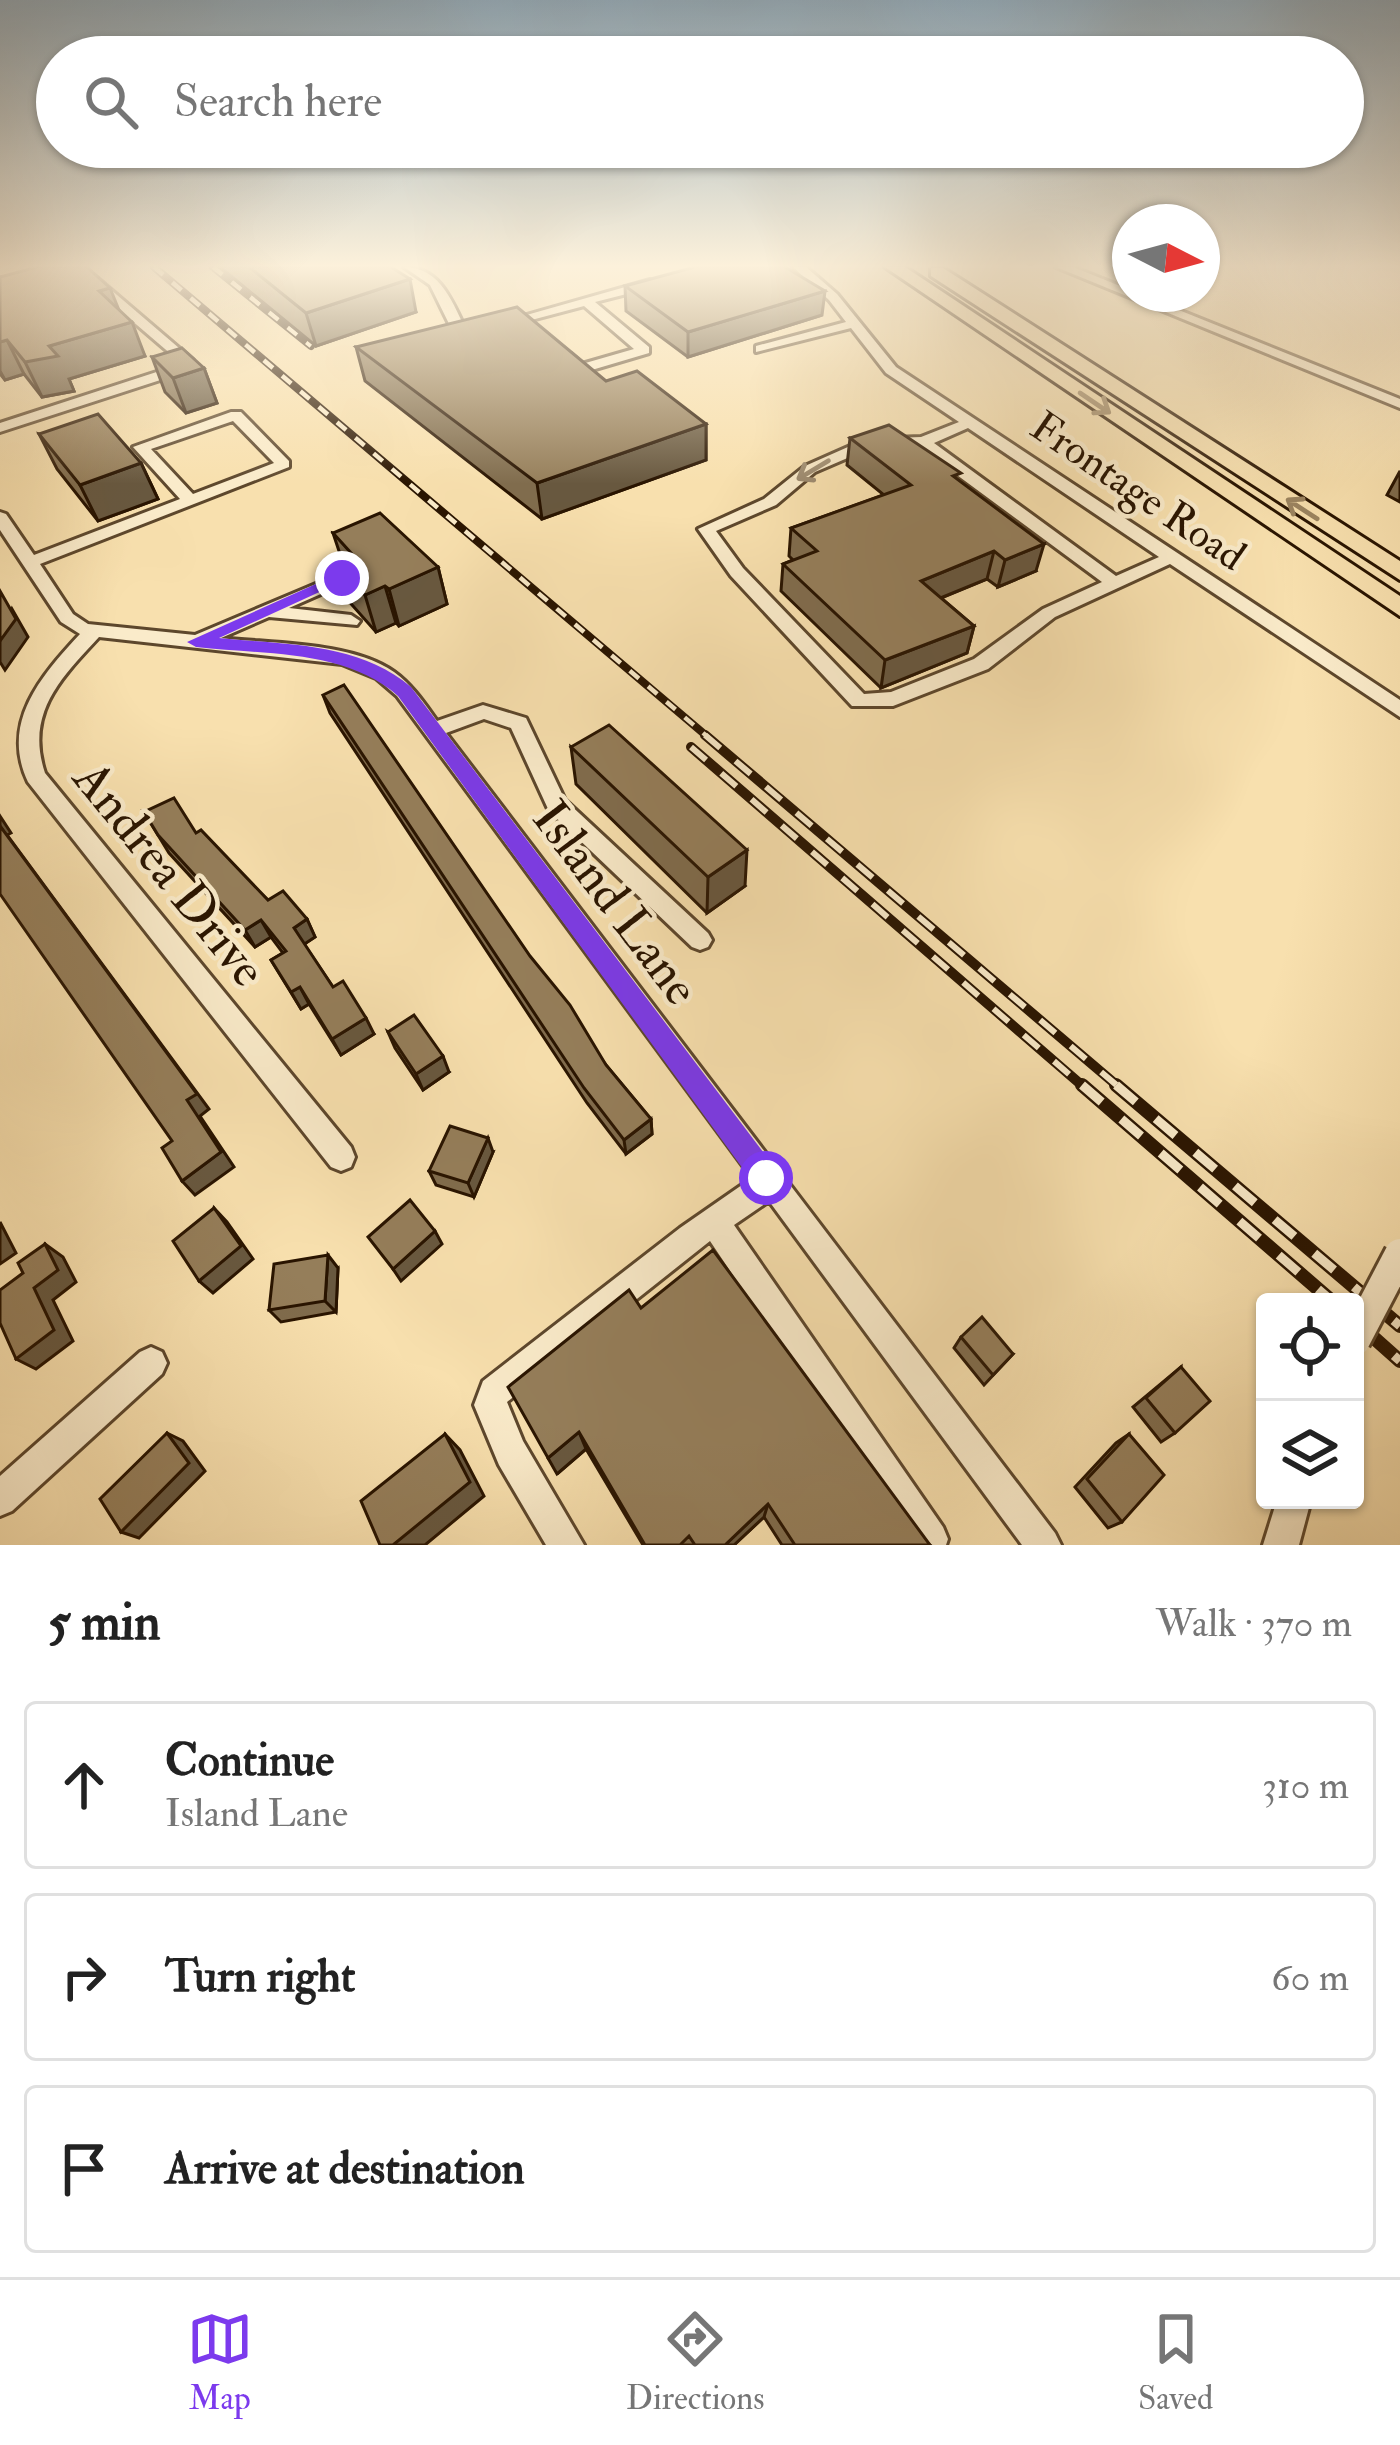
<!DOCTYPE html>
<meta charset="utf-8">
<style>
:root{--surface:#fff;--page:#f6f6f6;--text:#222;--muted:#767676;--line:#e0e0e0;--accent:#7c3aed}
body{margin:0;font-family:"IM FELL Double Pica",serif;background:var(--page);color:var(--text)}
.controls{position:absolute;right:36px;bottom:36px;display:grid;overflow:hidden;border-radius:12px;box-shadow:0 3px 9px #0004}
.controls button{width:108px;height:108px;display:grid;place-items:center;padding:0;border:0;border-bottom:3px solid var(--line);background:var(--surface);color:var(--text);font:60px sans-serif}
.compass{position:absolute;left:1112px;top:204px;width:108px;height:108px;border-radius:50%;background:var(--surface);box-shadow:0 3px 9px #0004;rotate:96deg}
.stop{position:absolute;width:36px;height:36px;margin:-27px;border:9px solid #7c3aed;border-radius:50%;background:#fff}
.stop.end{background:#7c3aed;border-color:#fff;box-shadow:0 3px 12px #0008}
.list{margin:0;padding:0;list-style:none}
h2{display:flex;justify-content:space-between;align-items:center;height:156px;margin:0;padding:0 48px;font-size:51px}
h2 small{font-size:39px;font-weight:400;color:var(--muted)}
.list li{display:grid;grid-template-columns:78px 1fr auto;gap:36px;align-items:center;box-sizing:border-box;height:168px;margin:0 24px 24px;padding:0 24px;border:3px solid var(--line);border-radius:12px}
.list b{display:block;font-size:45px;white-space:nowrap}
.list p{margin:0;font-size:39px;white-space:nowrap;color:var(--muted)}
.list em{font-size:39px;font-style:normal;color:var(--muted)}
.icon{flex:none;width:66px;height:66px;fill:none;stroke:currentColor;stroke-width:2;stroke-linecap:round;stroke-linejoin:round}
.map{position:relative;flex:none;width:1400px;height:1545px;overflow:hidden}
.search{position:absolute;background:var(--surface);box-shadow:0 3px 9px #0004;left:36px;right:36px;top:36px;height:132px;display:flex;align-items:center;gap:30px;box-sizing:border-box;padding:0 42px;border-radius:66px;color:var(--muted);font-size:45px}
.sheet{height:732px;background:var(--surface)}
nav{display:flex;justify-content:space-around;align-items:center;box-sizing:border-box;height:168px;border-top:3px solid var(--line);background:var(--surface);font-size:33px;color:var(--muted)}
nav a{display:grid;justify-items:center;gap:6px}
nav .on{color:var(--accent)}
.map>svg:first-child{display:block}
</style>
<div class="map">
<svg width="1400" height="1545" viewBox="0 0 1400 1545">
<rect width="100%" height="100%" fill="#f8e0ae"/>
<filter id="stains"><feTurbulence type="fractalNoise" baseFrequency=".00167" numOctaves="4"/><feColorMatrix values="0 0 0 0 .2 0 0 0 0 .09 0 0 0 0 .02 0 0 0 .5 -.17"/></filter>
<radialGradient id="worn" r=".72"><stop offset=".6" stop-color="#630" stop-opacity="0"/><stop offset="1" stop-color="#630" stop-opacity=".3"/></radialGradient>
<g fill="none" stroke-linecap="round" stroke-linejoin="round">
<!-- minor casing -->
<g stroke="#5d472c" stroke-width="6">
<g id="minor">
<path d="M404,267C442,267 453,305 468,334L466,337L454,334L430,285Z"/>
<path d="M793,267H806L837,294L896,367L1400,700V717L1170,564L1055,617L988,669L893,706H852L731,576L698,529L764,499L805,466L866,439L921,437L959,422L886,373L851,328L756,352V346L846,322L829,300ZM968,428L1159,557L1116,576L934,443ZM873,447H919L1102,582L1043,609L974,659L891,692L864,694L743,568L716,531L776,505L815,472Z"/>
<polygon points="1056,267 1073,267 1130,290 1130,294 1139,294 1400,399 1400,408"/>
<polygon points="88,277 96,277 193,360 185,372 0,432 0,423 175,366 179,361 88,283"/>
<polygon points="650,280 656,284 654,287 595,302 649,347 649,353 585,372 575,372 559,357 571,354 582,364 634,349 584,306 501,328 495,324"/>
<path d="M231,412H241L289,461V467L40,564L73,614L88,624L195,635L342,573L351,578L348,582L289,608L351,615L360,621L357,625L269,617L221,638C271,644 352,642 394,672C412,685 424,703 437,721L483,705L526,718L565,800L708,933L712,940L708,947L700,950L692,947L549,811L511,728L484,719L446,733L1055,1533L1061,1545H1022L769,1201L734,1225L943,1527L948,1539L946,1545H914L710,1241L507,1402L523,1441L584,1545H546L499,1465L474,1405L483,1381L680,1228L752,1178L397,696L376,678L342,664L99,637C61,678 25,713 45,773L351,1147L355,1157L351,1167L341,1171L331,1167L28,782C0,723 41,676 80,634L61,622L0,530V512L6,514L34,555L180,499L133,447ZM233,421L274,463L193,494L151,449Z"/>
<polygon points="151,1347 162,1352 167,1363 162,1374 12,1511 0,1516 0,1476 140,1352"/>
<polygon points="1277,1500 1311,1500 1299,1545 1263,1545"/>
</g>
</g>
<!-- highway casing -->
<g stroke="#291400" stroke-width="6">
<g id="highway">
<polygon points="885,267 905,267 1400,596 1400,616"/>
<polygon points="931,268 943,268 1400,561 1400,580 931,276"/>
</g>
</g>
<!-- minor -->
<use href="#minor" fill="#faebca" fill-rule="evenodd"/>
<!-- highway -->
<use href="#highway" fill="#f8e0ae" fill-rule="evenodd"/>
<!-- rail-far2 casing -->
<g stroke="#291400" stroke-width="8">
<g id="rail-far2">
<polyline points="154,267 709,738"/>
<polyline points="213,267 311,346"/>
</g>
</g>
<!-- rail-far1 casing -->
<g stroke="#291400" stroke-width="10">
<g id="rail-far1">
<polyline points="705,735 1120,1088"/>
<polyline points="691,747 1085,1088"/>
</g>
</g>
<!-- rail casing -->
<g stroke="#291400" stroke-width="14">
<g id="rail">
<polyline points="1082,1085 1333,1302"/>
<polyline points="1116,1085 1400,1326"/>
<polyline points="1355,1321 1400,1361"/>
</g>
</g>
<!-- rail-far2 -->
<use href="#rail-far2" stroke="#faebca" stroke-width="4.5" stroke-dasharray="12" stroke-linecap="butt"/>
<!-- rail-far1 -->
<use href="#rail-far1" stroke="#faebca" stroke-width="6" stroke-dasharray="20" stroke-linecap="butt"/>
<!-- rail -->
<use href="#rail" stroke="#faebca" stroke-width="9" stroke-dasharray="26" stroke-linecap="butt"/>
<!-- minor-bridge casing -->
<g stroke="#5d472c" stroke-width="36" stroke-linecap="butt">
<polyline id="minor-bridge" points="1355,1340 1400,1254"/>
</g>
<!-- minor-bridge -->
<use href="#minor-bridge" stroke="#faebca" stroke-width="30"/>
</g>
<!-- wall -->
<g fill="#806c4d" stroke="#291400" stroke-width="3">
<polygon points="220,267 391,267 416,312 316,346"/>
<polygon points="0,277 119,310 145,356 69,379 74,391 42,397 24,374 5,380 0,374"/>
<polygon points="625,286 822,315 688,357 626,311"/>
<polygon points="356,347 606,381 706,424 706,460 542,519 365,381"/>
<polygon points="152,357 204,368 217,403 186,413 165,392"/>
<polygon points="39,434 141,463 158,499 98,521 57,469"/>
<polygon points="850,438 959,481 1036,571 998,587 987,579 941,598 974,626 967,653 881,688 781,591 783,564 793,560 789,556 791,528 884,495 847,465"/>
<polygon points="1400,471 1400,502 1387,495"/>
<polygon points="333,533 438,567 447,604 399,626 396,623 376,632 345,597 333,560 341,557"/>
<polygon points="323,695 606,1065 651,1119 652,1134 626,1154 587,1103 330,713"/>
<polygon points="571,747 745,886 707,913 576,784"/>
<polygon points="144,812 196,833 268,900 307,919 315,937 304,944 333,987 374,1034 341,1055 309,1004 301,1009 271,960 283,953 271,937 255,947 169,853"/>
<polygon points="388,1032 449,1072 423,1090 395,1048"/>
<polygon points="493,1152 474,1197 436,1185 429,1171"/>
<polygon points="338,1268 336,1312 281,1322 269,1310"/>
<polygon points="641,1308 930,1545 782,1545 764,1517 734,1545 643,1545 586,1449 557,1474"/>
<polygon points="961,1337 1013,1354 984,1385 954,1348"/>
<polygon points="1181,1367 1175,1433 1161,1442 1133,1407"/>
<polygon points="1129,1434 1122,1522 1108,1528 1075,1487 1116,1443"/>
</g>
<!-- shaded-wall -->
<g fill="#68583f" stroke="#291400" stroke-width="3">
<polygon points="410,279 416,312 316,346 306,313"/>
<polygon points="110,288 123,320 99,291"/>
<polygon points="825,291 822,315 688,357 688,332"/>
<polygon points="132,322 145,356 69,379 74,391 42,397 25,362 49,346"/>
<polygon points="7,340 24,374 5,380 0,371 0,342"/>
<polygon points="204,368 217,403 186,413 173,378"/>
<polygon points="706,424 706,460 542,519 537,483"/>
<polygon points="141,463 158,499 98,521 80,485"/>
<polygon points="1044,544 1036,571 998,587 1005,560"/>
<polygon points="994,551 987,579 916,608 921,581"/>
<polygon points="438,567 447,604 399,626 389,589"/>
<polygon points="385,586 396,623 376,632 365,595"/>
<polygon points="12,609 28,637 5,670 0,662 0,641"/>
<polygon points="974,626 967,653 881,688 885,660"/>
<polygon points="0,816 11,833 7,835 209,1109 200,1116 234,1167 195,1195 182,1181 221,1152 0,826"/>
<polygon points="747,850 745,886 707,913 708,877"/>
<polygon points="307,919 315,937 303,945 294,928"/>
<polygon points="261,920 271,937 255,947 245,930"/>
<polygon points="300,987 309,1004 301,1009 291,992"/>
<polygon points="366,1018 374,1034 341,1055 332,1039"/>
<polygon points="443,1056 449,1072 423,1090 416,1074"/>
<polygon points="651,1119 652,1134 626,1154 624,1140"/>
<polygon points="488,1138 493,1152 474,1197 468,1183"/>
<polygon points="214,1208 227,1222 253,1259 213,1293 199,1281"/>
<polygon points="0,1222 16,1253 0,1264"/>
<polygon points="435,1231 442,1244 401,1281 393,1269"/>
<polygon points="45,1244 63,1257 76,1282 53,1300 73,1341 36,1369 16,1359"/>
<polygon points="328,1255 338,1268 336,1312 325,1301"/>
<polygon points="579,1432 586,1449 557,1474 548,1458"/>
<polygon points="167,1433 183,1441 205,1471 139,1538 121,1532"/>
<polygon points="445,1434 460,1450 484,1496 425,1545 393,1545"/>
<polygon points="768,1504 764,1517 734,1545 725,1545"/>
</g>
<!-- building -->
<g fill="#957e5a" stroke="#291400" stroke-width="3">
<polygon points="37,267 87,267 110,288 99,291 132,322 49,346 58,356 25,362 7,340 0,342 0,277"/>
<polygon points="249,267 391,267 410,279 306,313"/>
<polygon points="695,267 785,267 825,291 688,332 625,286"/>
<polygon points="517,307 606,381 637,371 706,424 537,483 356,347"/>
<polygon points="182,348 204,368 173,378 152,357"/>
<polygon points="98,414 141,463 80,485 39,434"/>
<polygon points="889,425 961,473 953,476 1044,544 1005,560 994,551 921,581 974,626 885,660 783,564 817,551 791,528 911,485 850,438"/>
<polygon points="380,513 438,567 389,589 385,586 365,595 333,560 351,553 333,533"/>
<polygon points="0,591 16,619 0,641"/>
<polygon points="344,685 530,956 570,1005 606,1065 651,1119 624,1140 584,1088 323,695"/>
<polygon points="609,725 747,850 708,877 571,747"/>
<polygon points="174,798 196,833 201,830 268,900 283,891 307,919 294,928 333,987 343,981 366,1018 332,1039 300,987 291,992 271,960 286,951 261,920 245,930 158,835 144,812"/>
<polygon points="0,826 197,1094 187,1100 221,1152 182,1181 162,1148 172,1141 0,894"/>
<polygon points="414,1015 443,1056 416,1074 388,1032"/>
<polygon points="450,1126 488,1138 468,1183 429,1171"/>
<polygon points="410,1200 435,1231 393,1269 368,1237"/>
<polygon points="214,1208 241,1246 199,1281 173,1241"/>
<polygon points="45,1244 58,1270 34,1288 54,1330 16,1359 0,1323 0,1290 23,1273 18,1263"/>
<polygon points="713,1250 930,1545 795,1545 768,1504 725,1545 695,1545 689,1536 680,1545 645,1545 579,1432 548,1458 508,1387 629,1290 641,1308"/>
<polygon points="328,1255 325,1301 269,1310 274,1264"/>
<polygon points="982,1317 1013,1354 993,1375 961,1337"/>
<polygon points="1181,1367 1210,1401 1175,1433 1146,1398"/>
<polygon points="167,1433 189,1463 121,1532 100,1499"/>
<polygon points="445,1434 470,1482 393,1545 380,1545 361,1501"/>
<polygon points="1129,1434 1164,1475 1122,1522 1087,1479"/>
</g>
<!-- one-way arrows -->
<defs><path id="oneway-shaft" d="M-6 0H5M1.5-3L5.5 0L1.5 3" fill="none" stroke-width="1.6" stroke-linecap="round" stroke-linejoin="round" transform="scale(3)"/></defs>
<g stroke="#9b8460">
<use href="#oneway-shaft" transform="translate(1095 403) rotate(34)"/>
<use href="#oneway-shaft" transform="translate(1302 509) rotate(-147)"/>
</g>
<use stroke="#9c8a6f" href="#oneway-shaft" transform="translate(813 470) rotate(149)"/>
<!-- sky -->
<linearGradient id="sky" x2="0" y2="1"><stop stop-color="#92aab9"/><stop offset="0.55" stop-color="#fcf1db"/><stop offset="1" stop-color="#fcf1db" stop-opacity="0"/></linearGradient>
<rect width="1400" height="484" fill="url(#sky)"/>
<!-- route -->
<path fill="#7c3aed" d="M336,575L350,578L219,638C285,645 358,642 411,687L776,1169L779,1178L776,1188L766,1192L757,1188L398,696C345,649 263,655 196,647L187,642Z"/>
<g text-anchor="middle" stroke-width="9" stroke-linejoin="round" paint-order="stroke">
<!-- far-street labels -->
<g font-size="42" fill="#291400" stroke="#faebca">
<text transform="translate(1139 490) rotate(34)" y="15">Frontage Road</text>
</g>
<!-- street labels -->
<g font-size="51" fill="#291400" stroke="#faebca">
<text transform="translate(171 873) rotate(51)" y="18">Andrea Drive</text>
<text transform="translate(617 902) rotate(53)" y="18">Island Lane</text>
</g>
</g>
<rect width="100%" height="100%" filter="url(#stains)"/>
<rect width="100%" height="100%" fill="url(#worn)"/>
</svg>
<div class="controls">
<button><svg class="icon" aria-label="locate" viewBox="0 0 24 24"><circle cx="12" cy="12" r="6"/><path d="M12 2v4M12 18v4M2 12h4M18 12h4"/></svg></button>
<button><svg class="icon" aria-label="layers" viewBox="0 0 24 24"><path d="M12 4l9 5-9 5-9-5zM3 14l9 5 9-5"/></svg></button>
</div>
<svg class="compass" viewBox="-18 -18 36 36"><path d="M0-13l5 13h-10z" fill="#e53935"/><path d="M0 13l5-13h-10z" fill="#767676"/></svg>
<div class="stop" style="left:766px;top:1178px"></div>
<div class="stop end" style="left:342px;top:578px"></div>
<div class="search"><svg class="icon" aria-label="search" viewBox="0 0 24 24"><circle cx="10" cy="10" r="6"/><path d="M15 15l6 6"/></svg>Search here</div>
</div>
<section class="sheet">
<h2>5 min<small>Walk · 370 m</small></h2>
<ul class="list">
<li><svg class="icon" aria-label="ahead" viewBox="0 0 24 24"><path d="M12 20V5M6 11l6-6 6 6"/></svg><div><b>Continue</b><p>Island Lane</p></div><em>310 m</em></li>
<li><svg class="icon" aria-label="right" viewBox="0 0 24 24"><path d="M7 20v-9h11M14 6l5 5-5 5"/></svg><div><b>Turn right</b></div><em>60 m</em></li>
<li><svg class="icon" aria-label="arrive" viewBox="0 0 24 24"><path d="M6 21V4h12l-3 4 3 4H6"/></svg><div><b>Arrive at destination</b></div></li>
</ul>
</section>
<nav>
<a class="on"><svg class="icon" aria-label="map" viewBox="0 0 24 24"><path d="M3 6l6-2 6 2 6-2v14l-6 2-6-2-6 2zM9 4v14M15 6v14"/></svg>Map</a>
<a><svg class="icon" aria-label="directions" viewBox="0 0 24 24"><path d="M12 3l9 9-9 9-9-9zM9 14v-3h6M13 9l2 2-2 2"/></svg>Directions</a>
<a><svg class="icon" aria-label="saved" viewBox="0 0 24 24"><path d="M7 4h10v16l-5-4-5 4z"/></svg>Saved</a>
</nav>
